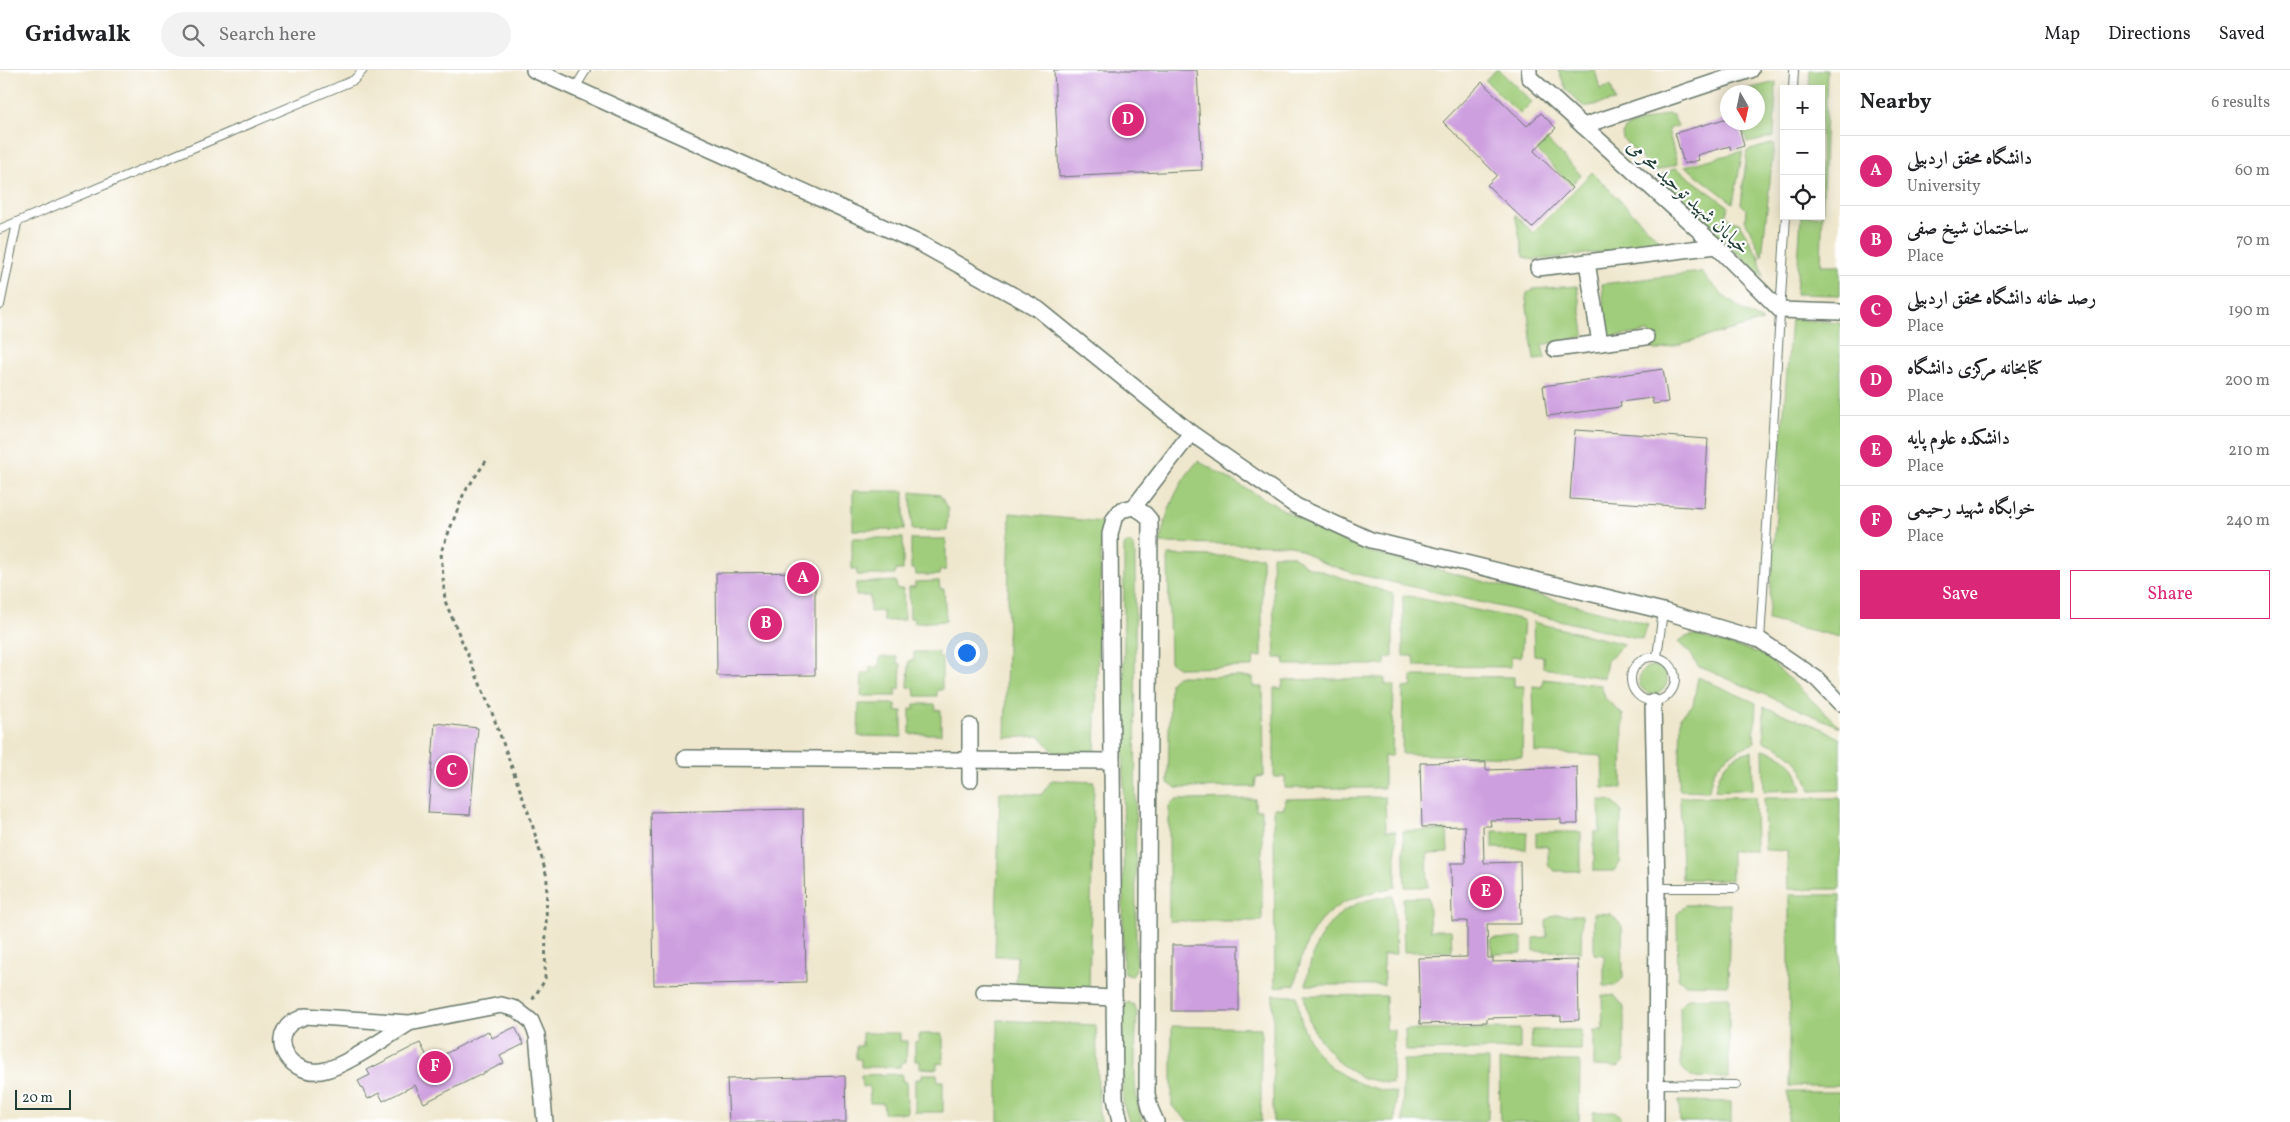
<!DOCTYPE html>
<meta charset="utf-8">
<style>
:root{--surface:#fff;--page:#f2f2f2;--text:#202124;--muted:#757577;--line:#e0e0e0;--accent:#db2777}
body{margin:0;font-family:Vollkorn,Amiri,serif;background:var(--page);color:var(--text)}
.controls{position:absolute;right:15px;top:15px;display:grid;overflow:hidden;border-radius:0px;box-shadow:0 2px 12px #0003}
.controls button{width:45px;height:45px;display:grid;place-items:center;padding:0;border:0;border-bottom:1px solid var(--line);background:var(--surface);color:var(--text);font:25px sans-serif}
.compass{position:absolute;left:1720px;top:15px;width:45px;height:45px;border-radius:50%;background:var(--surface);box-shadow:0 2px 12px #0003;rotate:171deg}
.scale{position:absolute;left:15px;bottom:12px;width:56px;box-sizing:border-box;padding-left:5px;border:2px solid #1f3d34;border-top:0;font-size:14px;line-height:18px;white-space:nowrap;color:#1f3d34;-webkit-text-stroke:4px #fff;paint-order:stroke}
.you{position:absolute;left:966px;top:582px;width:18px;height:18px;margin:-12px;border:4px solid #fff;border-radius:50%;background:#1a73e8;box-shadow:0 0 0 8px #1a73e833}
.badge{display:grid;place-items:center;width:32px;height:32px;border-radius:50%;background:var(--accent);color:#fff;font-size:16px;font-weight:700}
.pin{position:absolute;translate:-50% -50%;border:2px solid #fff;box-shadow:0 1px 5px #0006}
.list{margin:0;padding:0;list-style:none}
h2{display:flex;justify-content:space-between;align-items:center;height:65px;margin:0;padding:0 20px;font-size:21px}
h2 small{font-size:16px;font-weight:400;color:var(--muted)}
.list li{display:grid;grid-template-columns:32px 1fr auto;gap:15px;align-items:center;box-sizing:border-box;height:70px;padding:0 20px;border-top:1px solid var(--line)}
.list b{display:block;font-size:19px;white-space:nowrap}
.list p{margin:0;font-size:16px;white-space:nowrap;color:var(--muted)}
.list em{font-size:16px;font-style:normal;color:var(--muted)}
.actions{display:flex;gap:10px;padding:15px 20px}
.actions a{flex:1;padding:11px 0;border:1px solid var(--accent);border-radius:0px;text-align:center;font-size:18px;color:var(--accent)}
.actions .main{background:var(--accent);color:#fff}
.icon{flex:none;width:28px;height:28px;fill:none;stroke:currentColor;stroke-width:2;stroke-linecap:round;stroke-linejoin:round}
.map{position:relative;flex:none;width:1840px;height:1052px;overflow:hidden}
header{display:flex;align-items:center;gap:30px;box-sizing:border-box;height:70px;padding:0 25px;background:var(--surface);border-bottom:1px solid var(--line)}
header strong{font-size:24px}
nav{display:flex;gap:28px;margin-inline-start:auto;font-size:18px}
.search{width:350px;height:45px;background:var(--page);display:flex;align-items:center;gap:12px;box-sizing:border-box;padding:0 18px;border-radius:28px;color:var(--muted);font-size:19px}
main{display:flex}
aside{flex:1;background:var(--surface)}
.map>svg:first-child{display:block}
</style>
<header>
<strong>Gridwalk</strong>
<div class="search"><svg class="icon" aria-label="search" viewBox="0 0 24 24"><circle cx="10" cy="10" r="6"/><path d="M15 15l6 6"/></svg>Search here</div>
<nav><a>Map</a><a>Directions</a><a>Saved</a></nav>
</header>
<main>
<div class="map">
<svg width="1840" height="1052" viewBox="0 0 1840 1052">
<rect width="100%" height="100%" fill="#fff"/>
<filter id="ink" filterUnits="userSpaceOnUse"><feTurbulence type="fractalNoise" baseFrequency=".02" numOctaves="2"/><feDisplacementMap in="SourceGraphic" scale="10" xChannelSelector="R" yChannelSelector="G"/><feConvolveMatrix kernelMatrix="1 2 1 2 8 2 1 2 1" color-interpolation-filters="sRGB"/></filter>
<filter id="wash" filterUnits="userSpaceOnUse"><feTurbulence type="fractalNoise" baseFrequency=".0096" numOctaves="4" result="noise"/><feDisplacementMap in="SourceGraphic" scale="20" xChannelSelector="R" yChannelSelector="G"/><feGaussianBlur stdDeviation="1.12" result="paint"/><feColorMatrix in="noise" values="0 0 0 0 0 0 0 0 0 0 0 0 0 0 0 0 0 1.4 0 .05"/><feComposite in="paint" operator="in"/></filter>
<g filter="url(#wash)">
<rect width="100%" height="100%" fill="#efe7cd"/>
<!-- grass -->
<g fill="#a0cd7b" stroke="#608558">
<polygon points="1496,0 1499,0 1532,32 1520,44 1485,10"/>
<polygon points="1558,0 1595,0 1600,19 1611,16 1615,31 1584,37 1567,21"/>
<polygon points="1810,0 1827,0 1821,195 1840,195 1840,225 1796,224 1801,146 1821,146 1821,19 1809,19"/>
<polygon points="1776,12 1774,67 1747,73 1742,53 1758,52 1758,22 1735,22"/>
<polygon points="1667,44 1673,45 1678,56 1668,59 1677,94 1654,102 1623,69 1622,64 1626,57"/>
<polygon points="1547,70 1581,105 1571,115 1537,80"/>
<polygon points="1774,73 1762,186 1745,150 1746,139 1741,134 1747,81"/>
<polygon points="1743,81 1733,133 1685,96"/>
<polygon points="1676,98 1728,136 1726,145 1731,151 1739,153 1759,187 1763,207 1656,107"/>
<polygon points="1592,102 1664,175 1534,190 1524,187 1515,144 1533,163"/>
<path d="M1701,202C1719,223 1738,240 1763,251L1659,280H1654L1649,262L1609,267L1606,264L1602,214Z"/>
<polygon points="1577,216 1584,263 1582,267 1542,275 1545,289 1534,290 1526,229 1527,223 1533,219"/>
<polygon points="1791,249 1840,253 1840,567 1768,550"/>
<path d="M1198,391L1324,463L1362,480L1648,554L1642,569L1356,504L1321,492L1292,475L1160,473C1166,442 1176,415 1198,391Z"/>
<rect x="853" y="421" width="51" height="39"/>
<polygon points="911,422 940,425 948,439 947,461 912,460"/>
<polygon points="1010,443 1102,452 1095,682 1054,682 1040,666 1005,668"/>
<polygon points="852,468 903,468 903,500 896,500 895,505 857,505 857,499 852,499"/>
<polygon points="911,469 946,469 946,500 940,500 939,505 916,505 915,499 911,499"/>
<polygon points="1129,472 1134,477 1135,484 1136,899 1132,906 1125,904 1123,897 1124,476"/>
<polygon points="1168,485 1262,487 1262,587 1254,586 1253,597 1179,598 1170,592"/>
<polygon points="1272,485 1292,485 1306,496 1393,524 1393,587 1385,588 1385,595 1285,595 1284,588 1275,588"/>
<polygon points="896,511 897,519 903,519 904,550 883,551 883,541 870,542 870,526 856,526 856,513"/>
<polygon points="939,511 940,519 944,519 946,551 914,553 914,548 910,548 909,517 915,517 915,512"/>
<polygon points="1403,525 1524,550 1521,587 1511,586 1511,597 1415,596 1414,586 1403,586"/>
<polygon points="1533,552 1624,574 1607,591 1604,608 1543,598 1543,586 1534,585"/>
<polygon points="1694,565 1763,584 1840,657 1698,596 1691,584 1678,572 1685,567"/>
<polygon points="914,582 938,582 938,587 942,587 942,620 937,620 937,626 915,626 914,618 908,617 909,591 914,590"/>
<polygon points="880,587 897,587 897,594 901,594 900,619 896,619 896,626 861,626 862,603 870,603 870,597 879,597"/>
<circle cx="1653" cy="610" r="14"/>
<polygon points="1177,606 1253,607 1253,617 1263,617 1264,706 1256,707 1255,717 1176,718 1168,713 1170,612"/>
<polygon points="1412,606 1514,607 1514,616 1524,616 1522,687 1402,684 1403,618 1412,617"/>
<path d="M1698,607L1756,633L1754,673C1728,683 1712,692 1709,721L1679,720L1681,646L1693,635Z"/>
<polygon points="1385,608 1385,615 1394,615 1392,686 1384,686 1384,718 1285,718 1285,707 1274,707 1274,618 1282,618 1283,610"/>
<polygon points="1543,609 1601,615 1605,628 1623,645 1622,718 1603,718 1602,686 1535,682 1533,616 1542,617"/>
<polygon points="859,634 896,634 896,641 902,641 902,667 858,666"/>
<polygon points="914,634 935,634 936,640 941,640 941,664 910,664 910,639 914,639"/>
<path d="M1764,637L1824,659L1840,669V720L1810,721C1804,696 1791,679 1764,672Z"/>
<path d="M1763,679C1789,686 1796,695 1802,720L1764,721Z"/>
<path d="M1752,681L1753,719L1715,721C1720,697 1728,685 1752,681Z"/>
<polygon points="1052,710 1094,712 1089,918 1016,916 1017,886 995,886 1000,722 1041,725"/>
<path d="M1385,727L1386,761H1396V817C1330,830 1308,848 1295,915L1275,917L1274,738H1284L1285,729Z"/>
<polygon points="1680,727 1755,727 1756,781 1731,781 1731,810 1682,809"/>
<polygon points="1764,728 1840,728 1840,819 1788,819 1787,781 1765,780"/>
<polygon points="1255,729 1255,740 1262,740 1262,851 1169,851 1169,736 1176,730"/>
<polygon points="1599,730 1612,731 1621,741 1620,793 1614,801 1594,801 1594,762 1600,762"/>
<polygon points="1447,760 1448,782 1427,783 1428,817 1405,817 1403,761"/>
<polygon points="1493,761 1527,762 1526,779 1493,778"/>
<polygon points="1536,762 1581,762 1581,801 1554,801 1548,794 1548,776 1536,776"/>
<rect x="1789" y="825" width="51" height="191"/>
<path d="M1393,826L1396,884L1383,885L1384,915H1306C1313,864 1337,829 1393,826Z"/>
<polygon points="1428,827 1430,860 1451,860 1452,881 1404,882 1403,828"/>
<polygon points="1730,834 1728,915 1686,914 1678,908 1677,844 1686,835"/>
<polygon points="1594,843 1611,844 1622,856 1623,908 1615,916 1604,916 1604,885 1594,884"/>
<polygon points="1555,845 1582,845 1581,881 1534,881 1534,868 1547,867 1546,850"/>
<polygon points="1522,868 1522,883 1492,884 1491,869"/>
<path d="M1273,925L1297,926C1302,986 1340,1014 1396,1023L1395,1052H1273Z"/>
<polygon points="1304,925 1386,926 1386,960 1394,960 1392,1014 1362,1008 1339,993 1318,967 1309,951"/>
<polygon points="1602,925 1615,926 1624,937 1624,991 1618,997 1594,996 1594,960 1603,960"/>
<polygon points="1729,927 1729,1008 1691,1007 1681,997 1680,936 1688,928"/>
<path d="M1128,932L1134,935L1137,941C1136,978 1130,1018 1143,1052H1129L1123,1033L1122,945L1123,937Z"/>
<polygon points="998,950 1096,955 1099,1044 1102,1052 998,1052"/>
<polygon points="1172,956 1261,958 1261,1052 1189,1052 1172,1036"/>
<polygon points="1520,959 1520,979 1406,981 1405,960"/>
<polygon points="1532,960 1581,960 1581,980 1531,979"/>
<polygon points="862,963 900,963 900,971 907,971 906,992 901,992 900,997 861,997 861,989 856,989 856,976 862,976"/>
<polygon points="919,964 943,964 943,994 937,993 937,999 920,998 920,991 915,991 915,972 919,971"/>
<polygon points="1489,989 1488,1049 1483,1052 1403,1052 1403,990"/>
<polygon points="1499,991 1580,991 1579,1052 1504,1052 1500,1050"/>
<polygon points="902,1004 902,1011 906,1011 907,1043 884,1043 883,1033 870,1033 869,1016 862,1017 861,1005"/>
<polygon points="922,1004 937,1004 938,1011 943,1011 943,1042 915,1042 915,1009 922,1009"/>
<rect x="1788" y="1022" width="52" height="30"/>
<polygon points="1679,1031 1731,1032 1731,1052 1680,1052"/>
<polygon points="1593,1042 1614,1042 1620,1045 1622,1052 1593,1052"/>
</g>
<g id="blocks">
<!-- building -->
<g fill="#cd9fdf">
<polygon points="1054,0 1197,0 1202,100 1059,107"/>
<polygon points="1482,12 1527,56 1541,43 1556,58 1534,81 1572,118 1532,158 1487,115 1497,105 1443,52"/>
<polygon points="1728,48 1728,52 1738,52 1744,76 1731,80 1730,76 1697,85 1699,90 1684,94 1675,63"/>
<polygon points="1663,299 1668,332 1653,334 1652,328 1620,332 1621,337 1547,346 1543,316"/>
<polygon points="1575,360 1708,369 1704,438 1570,429"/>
<polygon points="815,502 815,605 717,606 716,503"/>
<polygon points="435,653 478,658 470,745 428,743"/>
<polygon points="1486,692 1486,700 1577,697 1578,754 1561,754 1561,749 1490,750 1491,756 1483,756 1484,793 1520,792 1521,854 1487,854 1488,888 1493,888 1493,892 1578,890 1579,950 1561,951 1561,946 1487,948 1487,952 1420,954 1418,888 1467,887 1467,851 1452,851 1451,793 1466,793 1465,756 1422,757 1420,693"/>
<polygon points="803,739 806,912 654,915 651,742"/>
<rect x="1172" y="875" width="67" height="66"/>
<polygon points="515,957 524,974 500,986 504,993 424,1033 415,1015 383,1031 379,1023 368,1029 358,1011 370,1005 367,1000 420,973 430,992 488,961 492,968"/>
<polygon points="845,1006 846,1052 729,1052 727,1009"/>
</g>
</g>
</g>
<g filter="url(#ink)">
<use href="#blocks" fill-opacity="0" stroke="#68786a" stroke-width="1"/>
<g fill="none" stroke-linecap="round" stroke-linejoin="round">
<!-- service casing -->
<g stroke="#68786a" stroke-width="10">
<g id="service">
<polyline points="575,18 586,0"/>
<polyline points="1793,19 1794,0"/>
<polyline points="0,159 354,10 363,0"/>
<polyline points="0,235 17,153"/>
<polyline points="1760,570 1786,146"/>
<circle cx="1653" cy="609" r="22"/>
<polyline points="1657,587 1663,541"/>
<polyline points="1657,818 1735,818"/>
<polyline points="1656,1014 1736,1015"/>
</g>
</g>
<!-- minor casing -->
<g stroke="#68786a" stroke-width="18">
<g id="minor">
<polyline points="534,0 921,174 1038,239 1191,363 1296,436 1371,470 1663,541 1760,570 1817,609 1840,633"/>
<polyline points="1529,0 1529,7 1716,176 1780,240 1840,242"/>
<polyline points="1583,56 1751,0"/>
<polyline points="1538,198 1587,192"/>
<polyline points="1600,273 1587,192 1716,176"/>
<polyline points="1555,279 1646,267"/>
<polyline points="1134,437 1191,363"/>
<polyline points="1653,632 1657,818 1656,1052"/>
<polyline points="970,656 970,710"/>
<polyline points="685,688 1112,691"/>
<polyline points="984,922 1114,928"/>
<path d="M409,953C388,966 343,998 321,1001C292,1005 268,973 291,953C295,950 301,949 305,946L409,953L501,935L516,939L531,951L537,965L545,1052"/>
<polyline points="1120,1052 1115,1028 1110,464 1114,449 1121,440 1134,437 1145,444 1150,450 1147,1024 1150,1038 1156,1052"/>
</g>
</g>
<!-- path -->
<polyline stroke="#68786a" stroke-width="3" stroke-dasharray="4 4" stroke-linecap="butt" points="486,391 464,423 441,482 445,531 491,640 531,750 547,807 545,910 531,932"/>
<!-- service -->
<use href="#service" stroke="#fff" stroke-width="8"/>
<!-- minor -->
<use href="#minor" stroke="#fff" stroke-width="15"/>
</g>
</g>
<g text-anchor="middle" stroke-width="4.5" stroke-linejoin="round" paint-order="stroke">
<!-- street labels -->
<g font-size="20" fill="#1f3d34" stroke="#fff">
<text transform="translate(1689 126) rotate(43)" y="7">خیابان شهید توحید محرمی</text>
</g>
</g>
</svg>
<div class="controls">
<button>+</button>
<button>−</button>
<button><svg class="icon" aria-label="locate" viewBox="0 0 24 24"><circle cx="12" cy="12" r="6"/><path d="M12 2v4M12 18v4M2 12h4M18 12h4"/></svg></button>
</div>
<svg class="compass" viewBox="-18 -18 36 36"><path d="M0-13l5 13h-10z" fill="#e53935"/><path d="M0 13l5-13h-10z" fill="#757577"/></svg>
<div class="scale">20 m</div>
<div class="you"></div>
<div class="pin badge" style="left:803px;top:508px">A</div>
<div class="pin badge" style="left:766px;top:554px">B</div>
<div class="pin badge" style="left:452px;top:701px">C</div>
<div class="pin badge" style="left:1128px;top:50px">D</div>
<div class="pin badge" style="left:1486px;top:822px">E</div>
<div class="pin badge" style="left:435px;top:997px">F</div>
</div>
<aside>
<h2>Nearby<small>6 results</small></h2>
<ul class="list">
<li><span class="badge">A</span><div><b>دانشگاه محقق اردبیلی</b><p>University</p></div><em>60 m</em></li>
<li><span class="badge">B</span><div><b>ساختمان شیخ صفی</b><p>Place</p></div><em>70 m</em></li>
<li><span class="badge">C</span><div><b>رصد خانه دانشگاه محقق اردبیلی</b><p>Place</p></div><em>190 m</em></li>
<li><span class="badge">D</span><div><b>کتابخانه مرکزی دانشگاه</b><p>Place</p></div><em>200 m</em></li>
<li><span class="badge">E</span><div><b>دانشکده علوم پایه</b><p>Place</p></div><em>210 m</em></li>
<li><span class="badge">F</span><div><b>خوابگاه شهید رحیمی</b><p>Place</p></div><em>240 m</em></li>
</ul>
<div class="actions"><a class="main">Save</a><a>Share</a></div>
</aside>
</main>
